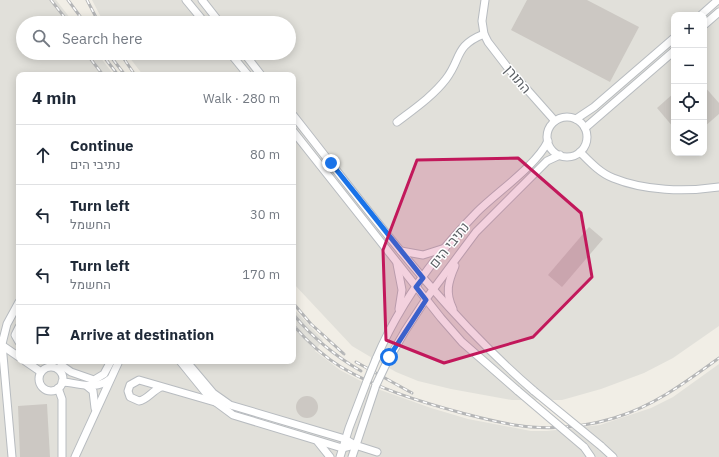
<!DOCTYPE html>
<meta charset="utf-8">
<style>
:root{--surface:#fff;--page:#f2f2f3;--text:#1f2937;--muted:#747a83;--line:#e0e1e3}
body{margin:0;font-family:"IBM Plex Sans",Heebo,sans-serif;background:var(--page);color:var(--text)}
.controls{position:absolute;right:12px;top:12px;display:grid;overflow:hidden;border-radius:8px;box-shadow:0 2px 10px #0003}
.controls button{width:36px;height:36px;display:grid;place-items:center;padding:0;border:0;border-bottom:1px solid var(--line);background:var(--surface);color:var(--text);font:20px sans-serif}
.stop{position:absolute;width:12px;height:12px;margin:-9px;border:3px solid #1a73e8;border-radius:50%;background:#fff}
.stop.end{background:#1a73e8;border-color:#fff;box-shadow:0 1px 4px #0008}
.list{margin:0;padding:0;list-style:none}
h2{display:flex;justify-content:space-between;align-items:center;height:52px;margin:0;padding:0 16px;font-size:17px}
h2 small{font-size:13px;font-weight:400;color:var(--muted)}
.list li{display:grid;grid-template-columns:26px 1fr auto;gap:12px;align-items:center;box-sizing:border-box;height:60px;padding:0 16px;border-top:1px solid var(--line)}
.list b{display:block;font-size:15px;white-space:nowrap}
.list p{margin:0;font-size:13px;white-space:nowrap;color:var(--muted)}
.list em{font-size:13px;font-style:normal;color:var(--muted)}
.icon{flex:none;width:22px;height:22px;fill:none;stroke:currentColor;stroke-width:2;stroke-linecap:round;stroke-linejoin:round}
.map{position:relative;flex:none;width:719px;height:457px;overflow:hidden}
.search{position:absolute;background:var(--surface);box-shadow:0 2px 10px #0003;left:16px;top:16px;width:280px;height:44px;display:flex;align-items:center;gap:10px;box-sizing:border-box;padding:0 14px;border-radius:22px;color:var(--muted);font-size:15px}
.panel{position:absolute;background:var(--surface);box-shadow:0 2px 10px #0003;left:16px;top:72px;width:280px;height:292px;border-radius:8px}
.map>svg:first-child{display:block}
</style>
<div class="map">
<svg width="719" height="457" viewBox="0 0 719 457">
<rect width="100%" height="100%" fill="#f1eee6"/>
<!-- industrial -->
<g fill="#e1e0da" fill-rule="evenodd">
<polygon points="0,0 56,0 74,23 23,23 23,53 97,53 114,75 19,75 19,361 293,361 293,308 323,340 315,351 340,370 372,387 431,408 468,419 531,431 547,431 600,425 651,408 673,397 719,364 719,457 0,457"/>
<path d="M92,0H719V326L673,358L644,373L601,389L562,400H512L451,389L418,381L396,372L352,346L293,283V75H143L126,53H289V23H104ZM674,15H704V153H674Z"/>
</g>
<!-- building -->
<g fill="#ccc8c3">
<polygon points="527,0 587,0 639,27 610,82 511,30"/>
<polygon points="704,86 719,103 719,114 704,127"/>
<polygon points="674,93 674,128 657,108"/>
<polygon points="589,227 603,239 562,287 548,275"/>
<circle cx="307" cy="407" r="11"/>
<polygon points="47,404 50,457 20,457 18,406"/>
</g>
<g fill="none" stroke-linecap="round" stroke-linejoin="round">
<!-- minor casing -->
<g stroke="#b8bcc0" stroke-width="9">
<g id="minor">
<polyline points="186,0 205,23"/>
<polyline points="202,0 220,23"/>
<polyline points="485,0 482,21 484,34 488,42 508,68 555,121"/>
<polyline points="701,15 718,0"/>
<polyline points="704,25 719,12"/>
<polyline points="230,53 248,75"/>
<polyline points="244,53 261,75"/>
<path d="M293,115C369,211 441,311 534,391"/>
<circle cx="567" cy="137" r="20"/>
<polyline points="576,119 594,107 674,38"/>
<path d="M397,122C414,109 433,96 446,79C462,58 454,46 484,34"/>
<polyline points="585,128 674,51"/>
<polyline points="293,131 441,318 462,342 518,391"/>
<path d="M580,152C590,162 600,173 613,178C645,191 685,192 719,187"/>
<polyline points="401,251 423,255 445,248"/>
<polyline points="397,264 402,290 399,309"/>
<path d="M453,309C445,293 448,282 455,266"/>
<polyline points="19,327 15,335 19,342"/>
<polyline points="0,344 19,357"/>
<path d="M376,359C399,305 436,254 477,212C497,192 536,166 548,141"/>
<polyline points="25,361 41,372"/>
<polyline points="180,361 210,398 233,415 342,448 355,445"/>
<polyline points="186,361 213,393 230,405 345,439 355,445 377,452"/>
<polyline points="386,364 405,331 426,299 476,232 547,161 560,155"/>
<polyline points="61,365 71,372 94,380 104,374 111,361"/>
<circle cx="51" cy="379" r="12"/>
<path d="M62,382C80,383 95,391 110,379"/>
<polyline points="87,386 93,391 95,408"/>
<path d="M161,387C152,391 147,400 139,401L130,397L128,391L130,385L139,380L215,402"/>
<polyline points="58,388 62,399 62,457"/>
<polyline points="318,442 330,457"/>
<polyline points="601,446 613,457"/>
<polyline points="584,447 591,457"/>
<polyline points="12,457 2,344 7,324 19,302"/>
<polyline points="75,457 119,361"/>
<polyline points="340,457 349,428 367,381"/>
<polyline points="352,457 376,385"/>
</g>
</g>
<!-- minor -->
<use href="#minor" stroke="#fff" stroke-width="7"/>
<!-- rail casing -->
<g stroke="#b5b6b7" stroke-width="3">
<g id="rail">
<polyline points="51,0 69,23"/>
<polyline points="68,0 85,23"/>
<polyline points="87,0 99,23"/>
<polyline points="86,53 103,75"/>
<polyline points="101,53 118,75"/>
<polyline points="108,53 125,75"/>
<polyline points="120,53 135,75"/>
<polyline points="293,303 311,324 344,354"/>
<path d="M293,314C312,337 335,356 361,371"/>
<path d="M293,325C307,341 323,356 341,367C378,389 421,402 462,413C485,419 507,425 531,427C558,429 588,426 614,418C654,406 686,382 719,358"/>
<polyline points="356,362 412,393"/>
</g>
</g>
<!-- rail -->
<use href="#rail" stroke="#fff" stroke-width="1.5" stroke-dasharray="4.5" stroke-linecap="butt"/>
<!-- minor-bridge casing -->
<g stroke="#b8bcc0" stroke-width="9" stroke-linecap="butt">
<g id="minor-bridge">
<polyline points="367,381 376,359"/>
<polyline points="376,385 386,364"/>
<polyline points="518,391 584,447"/>
<polyline points="534,391 601,446"/>
</g>
</g>
<!-- minor-bridge -->
<use href="#minor-bridge" stroke="#fff" stroke-width="7"/>
</g>
<g fill="none" stroke-linecap="round" stroke-linejoin="round">
<!-- route -->
<polyline stroke="#1a73e8" stroke-width="5" points="331,163 423,278 416,287 426,300 389,357"/>
</g>
<!-- marked area -->
<path fill="#c2185b" fill-opacity="0.2" stroke="#c2185b" stroke-width="3" stroke-linejoin="round" d="M518,158L581,213L592,277L533,337L444,363L386,340L383,250L417,160Z"/>
<g text-anchor="middle" stroke-width="3" stroke-linejoin="round" paint-order="stroke">
<!-- street labels -->
<g font-size="14" fill="#5d6267" stroke="#fff">
<text transform="translate(518 79) rotate(49)" y="5">התורן</text>
<text transform="translate(449 245) rotate(-51)" y="5">נתיבי הים</text>
</g>
</g>
</svg>
<div class="controls">
<button>+</button>
<button>−</button>
<button><svg class="icon" aria-label="locate" viewBox="0 0 24 24"><circle cx="12" cy="12" r="6"/><path d="M12 2v4M12 18v4M2 12h4M18 12h4"/></svg></button>
<button><svg class="icon" aria-label="layers" viewBox="0 0 24 24"><path d="M12 4l9 5-9 5-9-5zM3 14l9 5 9-5"/></svg></button>
</div>
<div class="stop" style="left:389px;top:357px"></div>
<div class="stop end" style="left:331px;top:163px"></div>
<div class="search"><svg class="icon" aria-label="search" viewBox="0 0 24 24"><circle cx="10" cy="10" r="6"/><path d="M15 15l6 6"/></svg>Search here</div>
<section class="panel">
<h2>4 min<small>Walk · 280 m</small></h2>
<ul class="list">
<li><svg class="icon" aria-label="ahead" viewBox="0 0 24 24"><path d="M12 20V5M6 11l6-6 6 6"/></svg><div><b>Continue</b><p>נתיבי הים</p></div><em>80 m</em></li>
<li><svg class="icon" aria-label="left" viewBox="0 0 24 24"><path d="M17 20v-9H6M10 6l-5 5 5 5"/></svg><div><b>Turn left</b><p>החשמל</p></div><em>30 m</em></li>
<li><svg class="icon" aria-label="left" viewBox="0 0 24 24"><path d="M17 20v-9H6M10 6l-5 5 5 5"/></svg><div><b>Turn left</b><p>החשמל</p></div><em>170 m</em></li>
<li><svg class="icon" aria-label="arrive" viewBox="0 0 24 24"><path d="M6 21V4h12l-3 4 3 4H6"/></svg><div><b>Arrive at destination</b></div></li>
</ul>
</section>
</div>
